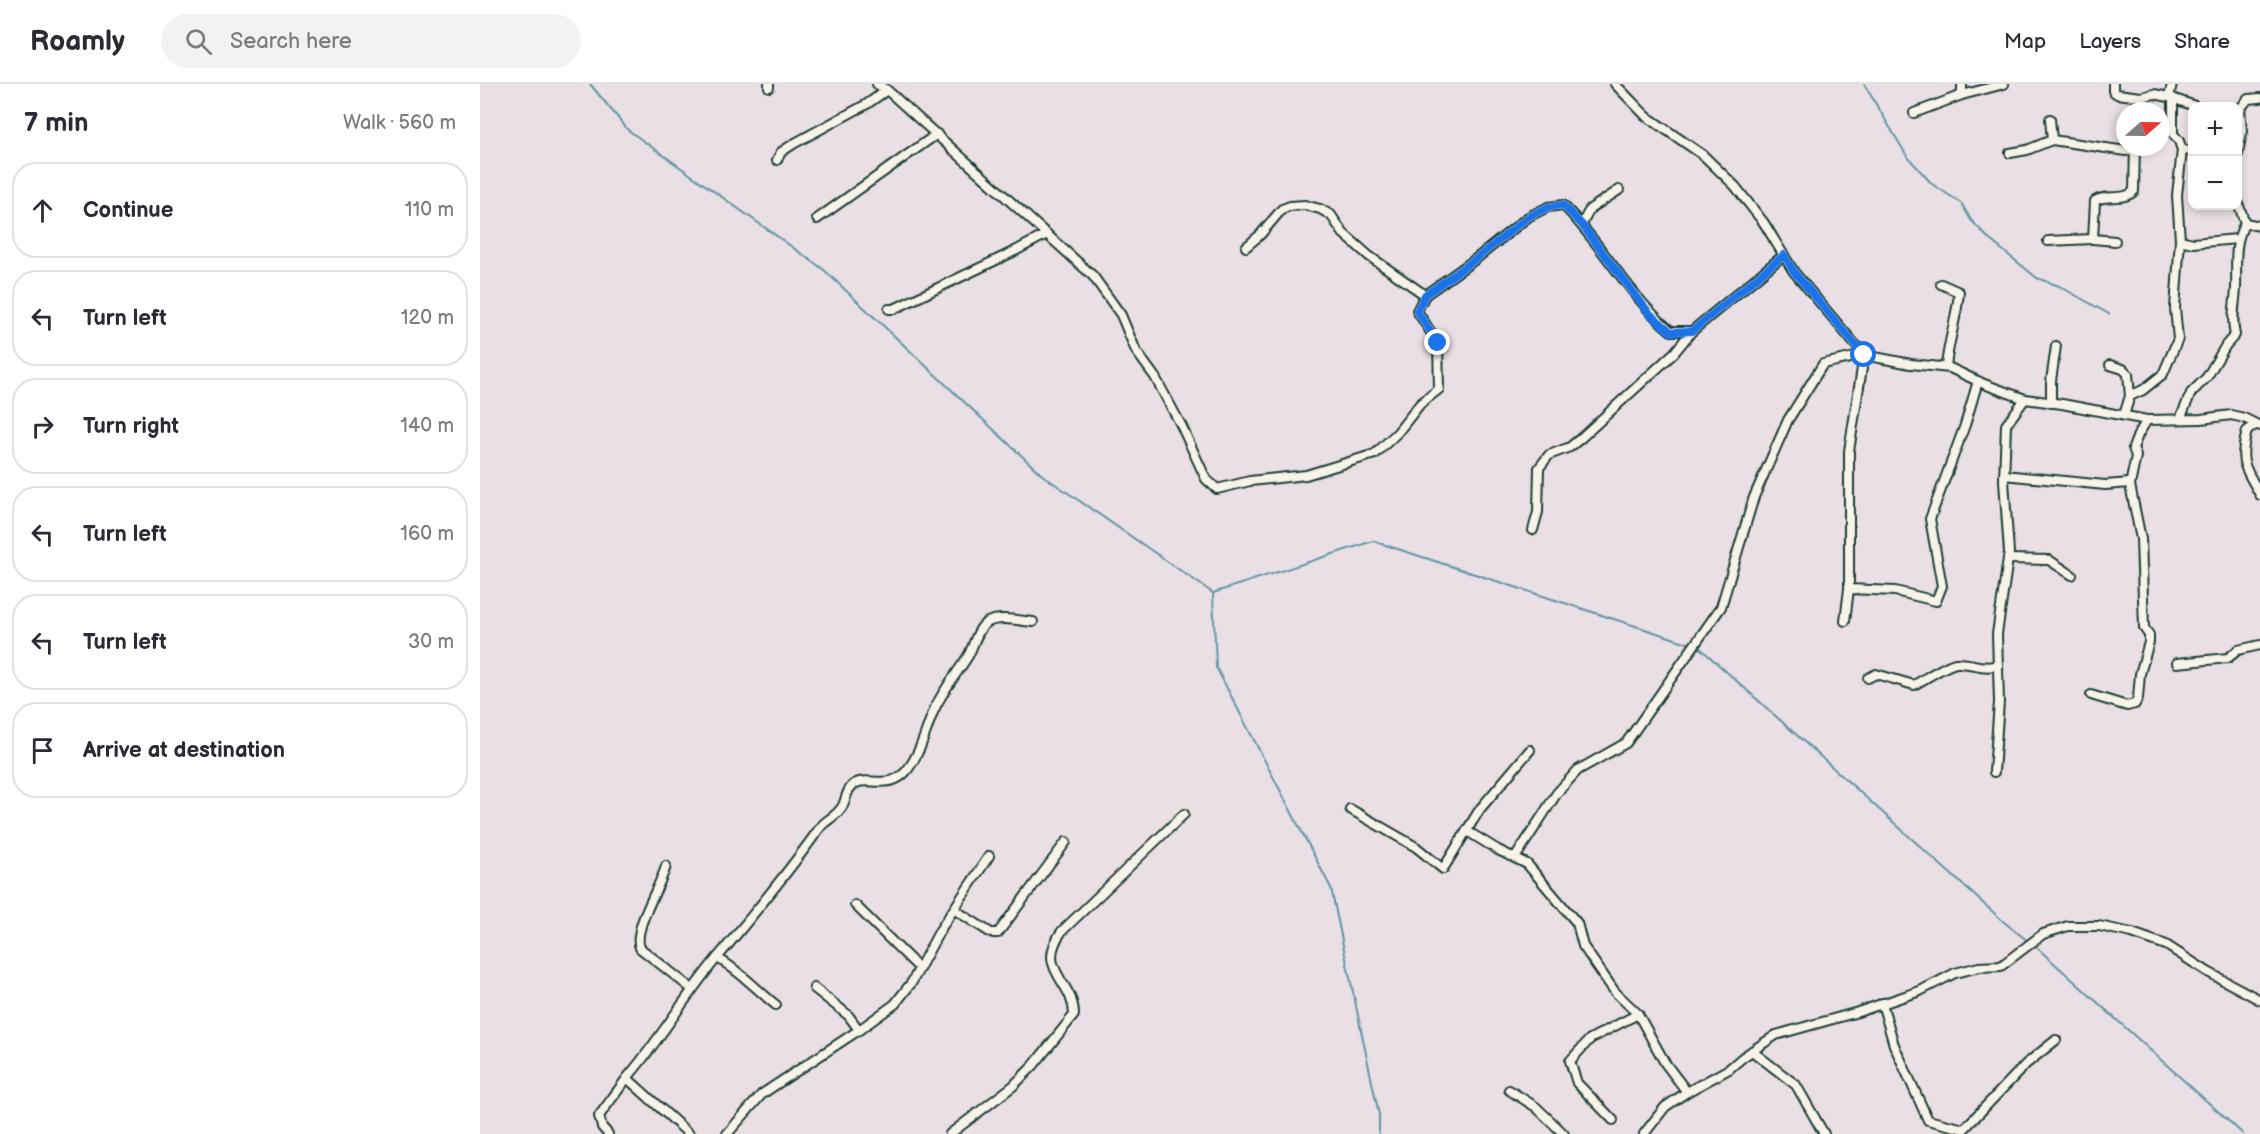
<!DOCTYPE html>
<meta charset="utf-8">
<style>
:root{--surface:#fff;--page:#f2f2f3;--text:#2b2b33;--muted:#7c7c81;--line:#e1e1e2}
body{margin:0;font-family:"Balsamiq Sans",sans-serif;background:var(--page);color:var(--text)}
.controls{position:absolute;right:18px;top:18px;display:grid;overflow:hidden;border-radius:12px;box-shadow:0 3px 9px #0003}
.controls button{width:54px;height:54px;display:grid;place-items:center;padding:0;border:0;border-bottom:2px solid var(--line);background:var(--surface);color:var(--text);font:30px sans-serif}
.compass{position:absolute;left:1636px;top:18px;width:54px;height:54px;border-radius:50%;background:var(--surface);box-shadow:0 3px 9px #0003;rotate:70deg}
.stop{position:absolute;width:18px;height:18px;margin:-14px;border:4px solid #1a73e8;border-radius:50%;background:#fff}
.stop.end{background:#1a73e8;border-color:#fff;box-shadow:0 2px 6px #0008}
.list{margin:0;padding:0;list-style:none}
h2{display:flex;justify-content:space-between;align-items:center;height:78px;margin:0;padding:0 24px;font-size:26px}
h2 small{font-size:20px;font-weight:400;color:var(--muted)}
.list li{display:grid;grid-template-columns:39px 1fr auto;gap:18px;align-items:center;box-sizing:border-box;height:96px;margin:0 12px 12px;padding:0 12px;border:2px solid var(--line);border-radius:24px}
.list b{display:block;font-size:22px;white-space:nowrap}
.list em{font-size:20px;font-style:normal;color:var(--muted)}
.icon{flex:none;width:33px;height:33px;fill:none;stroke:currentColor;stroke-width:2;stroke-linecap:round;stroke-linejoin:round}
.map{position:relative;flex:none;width:1780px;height:1050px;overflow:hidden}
header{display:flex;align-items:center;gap:36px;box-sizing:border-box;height:84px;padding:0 30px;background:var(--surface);border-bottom:2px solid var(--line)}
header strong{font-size:28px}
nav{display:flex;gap:33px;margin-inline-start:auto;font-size:21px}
.search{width:420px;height:54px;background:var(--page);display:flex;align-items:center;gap:15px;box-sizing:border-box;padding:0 21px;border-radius:33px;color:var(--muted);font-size:22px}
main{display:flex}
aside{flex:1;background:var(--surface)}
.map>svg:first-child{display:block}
</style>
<header>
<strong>Roamly</strong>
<div class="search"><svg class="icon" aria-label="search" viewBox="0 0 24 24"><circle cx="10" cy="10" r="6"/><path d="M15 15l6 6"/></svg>Search here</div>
<nav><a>Map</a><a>Layers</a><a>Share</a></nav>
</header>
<main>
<aside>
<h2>7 min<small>Walk · 560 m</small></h2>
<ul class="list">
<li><svg class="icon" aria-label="ahead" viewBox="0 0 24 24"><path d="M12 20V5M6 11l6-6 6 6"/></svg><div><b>Continue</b></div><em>110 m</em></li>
<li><svg class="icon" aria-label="left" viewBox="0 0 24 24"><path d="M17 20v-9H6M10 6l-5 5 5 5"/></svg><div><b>Turn left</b></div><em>120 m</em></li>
<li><svg class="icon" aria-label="right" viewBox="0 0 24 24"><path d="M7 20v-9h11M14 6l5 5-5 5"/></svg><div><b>Turn right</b></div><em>140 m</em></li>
<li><svg class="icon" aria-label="left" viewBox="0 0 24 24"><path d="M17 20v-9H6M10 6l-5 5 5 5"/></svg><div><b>Turn left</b></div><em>160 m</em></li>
<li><svg class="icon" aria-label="left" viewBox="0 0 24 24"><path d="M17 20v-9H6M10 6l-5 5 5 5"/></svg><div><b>Turn left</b></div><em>30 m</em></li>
<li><svg class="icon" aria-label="arrive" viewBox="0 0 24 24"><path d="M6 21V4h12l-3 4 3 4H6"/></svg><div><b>Arrive at destination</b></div></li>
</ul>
</aside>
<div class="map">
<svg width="1780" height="1050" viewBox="0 0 1780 1050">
<rect width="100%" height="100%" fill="#e9dfe5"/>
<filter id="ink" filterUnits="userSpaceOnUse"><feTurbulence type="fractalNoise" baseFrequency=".0167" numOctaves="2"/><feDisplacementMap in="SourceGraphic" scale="12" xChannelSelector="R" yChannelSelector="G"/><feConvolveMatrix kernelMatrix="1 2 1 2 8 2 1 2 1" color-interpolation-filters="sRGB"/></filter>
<g filter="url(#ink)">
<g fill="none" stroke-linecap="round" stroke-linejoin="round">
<!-- stream -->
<g stroke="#6395a5" stroke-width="2">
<polyline points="110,0 148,46 343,185 562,391 733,509 893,457 1211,560"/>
<polyline points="1384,0 1427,72 1452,100 1481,119 1491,136 1510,156 1557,194 1579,202 1629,230"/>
<polyline points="733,510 736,583 851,804 899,1031 899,1050"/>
<polyline points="1219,563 1524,838 1549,858"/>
<polyline points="1554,861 1763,1050"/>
</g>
<!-- street casing -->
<g stroke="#1f3d34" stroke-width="12">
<g id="street">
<path d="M397,0L407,6L613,192L641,231L656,267L675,293L702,343L726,395L737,405L770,397L826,391L895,370L918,348L940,320L959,305L958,259L937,227L945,211L997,174L1048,133L1068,123L1083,121C1123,161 1147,210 1191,247H1212L1304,171"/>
<polyline points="1135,0 1166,32 1223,71 1255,102 1284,139 1314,188 1384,271 1369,367 1369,505 1365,537"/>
<polyline points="1633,0 1633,7 1637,10 1661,13"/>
<polyline points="1692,0 1689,13 1715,22"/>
<polyline points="289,3 289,0"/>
<polyline points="1482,11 1524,0"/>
<polyline points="1758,25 1760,25 1762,47 1758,70"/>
<polyline points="1760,25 1768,15 1780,14"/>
<polyline points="1658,27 1661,13 1674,10 1689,13"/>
<polyline points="1434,29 1482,11 1482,0"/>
<polyline points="1570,35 1572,56"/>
<polyline points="1702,66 1712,67"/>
<polyline points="1530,69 1547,66 1572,56 1646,67 1655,65"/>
<polyline points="297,76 301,68 315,59 387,20 407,6"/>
<polyline points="1758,119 1765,139 1780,142"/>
<polyline points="337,135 457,50"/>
<polyline points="1102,140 1110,125 1139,106"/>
<polyline points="1613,155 1635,157"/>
<polyline points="1700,156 1713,159 1757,155"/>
<path d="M1568,157L1613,155L1615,117C1627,109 1643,118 1654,107L1655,63"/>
<polyline points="766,163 780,151 802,125 810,122 825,121 840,125 851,131 863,149 889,172 945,211"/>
<path d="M1461,200L1479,208C1477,234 1468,258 1466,283"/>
<polyline points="409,225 414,225 535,167 567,150"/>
<polyline points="1630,281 1643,285 1648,290 1650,312"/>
<polyline points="1571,319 1571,297 1576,262"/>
<polyline points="1644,331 1650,312 1663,306 1683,290 1698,255 1695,224 1700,156 1697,111 1702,66 1699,57 1693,50 1693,14"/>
<path d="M1700,335L1711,309L1727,293L1746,261L1755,251C1751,235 1755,221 1756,204C1757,182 1753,159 1765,139"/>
<path d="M1775,341L1767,347C1758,381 1766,383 1780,411"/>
<polyline points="1524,391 1625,401 1650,399"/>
<polyline points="1053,446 1058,428 1059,384 1069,371 1090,363 1101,354 1194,269 1212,247"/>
<polyline points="1528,475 1569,476 1592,491"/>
<polyline points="1369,505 1415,507 1456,517 1462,502 1450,435 1485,341 1498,297"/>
<polyline points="1697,579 1748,574 1758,566 1780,561"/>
<path d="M1388,594L1396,590L1434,601C1445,595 1465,581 1476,579C1491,578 1503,586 1518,581"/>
<polyline points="1611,611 1647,622 1655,620 1658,614 1660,590 1669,558 1669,551 1664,544 1661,455 1650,401 1656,372 1653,364 1658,351 1667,336 1721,335 1751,331 1764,334 1780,342"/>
<polyline points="1514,688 1519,618 1517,550 1529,468 1524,397 1526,341 1545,315"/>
<polyline points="870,725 936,763 963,785 1000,725 1050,666"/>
<polyline points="987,747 1018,766 1047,780 1064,800 1097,839 1103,862 1135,908 1158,930 1185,979 1207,1008"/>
<polyline points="1035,774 1077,709 1098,686 1146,659 1241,523 1274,413 1308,336 1343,280 1384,271 1431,280 1470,284 1504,300 1545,315 1582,320 1667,336"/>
<path d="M186,782C180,804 152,845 160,864L212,905"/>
<polyline points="375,821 439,884"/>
<polyline points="475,826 511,849 518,849 586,758"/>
<path d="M237,874C258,885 277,906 296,921"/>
<polyline points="334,904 368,931 379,946"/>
<polyline points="1402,919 1414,961 1448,1036 1484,1045 1546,980 1576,956"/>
<polyline points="1272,967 1316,1001 1344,1050"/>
<polyline points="1029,1006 1056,1023 1084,1050"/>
<polyline points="1133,1036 1097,999 1090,977 1110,955 1158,930"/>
<polyline points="128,1050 122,1043 119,1032 147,994"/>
<path d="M209,1050L147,994C180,956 205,912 237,874C273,831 307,790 339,745C345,736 356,733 362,723C366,717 366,708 371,703C383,688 409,710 428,685C441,668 446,645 454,626C463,606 476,591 488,572C494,562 497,543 508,538C521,532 540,537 553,538"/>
<polyline points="247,1050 282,1010 379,946 415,920 432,898 460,846 509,772"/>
<path d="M470,1050L533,1002L553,982L594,931C594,896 554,886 582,847L704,730"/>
<polyline points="1164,1050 1185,1023 1207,1008 1249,985 1263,973 1296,951 1378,928 1440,907 1475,889 1499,883 1521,882 1563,850 1588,842 1619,842 1652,849 1686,861 1728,888 1780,916"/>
</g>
</g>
<!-- street -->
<use href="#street" stroke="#f7f3e8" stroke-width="8"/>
</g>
</g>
<g fill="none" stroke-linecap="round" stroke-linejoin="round" filter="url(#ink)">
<!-- route -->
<polyline stroke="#1a73e8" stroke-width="8" points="958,259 937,227 945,211 997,174 1048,133 1068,123 1083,121 1102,141 1169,229 1191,248 1212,247 1304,171 1314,188 1384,271"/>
</g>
</svg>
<div class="controls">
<button>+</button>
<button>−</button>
</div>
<svg class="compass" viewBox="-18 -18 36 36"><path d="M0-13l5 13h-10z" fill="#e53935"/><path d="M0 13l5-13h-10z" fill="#7c7c81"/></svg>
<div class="stop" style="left:1384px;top:271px"></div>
<div class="stop end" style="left:958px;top:259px"></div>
</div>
</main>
